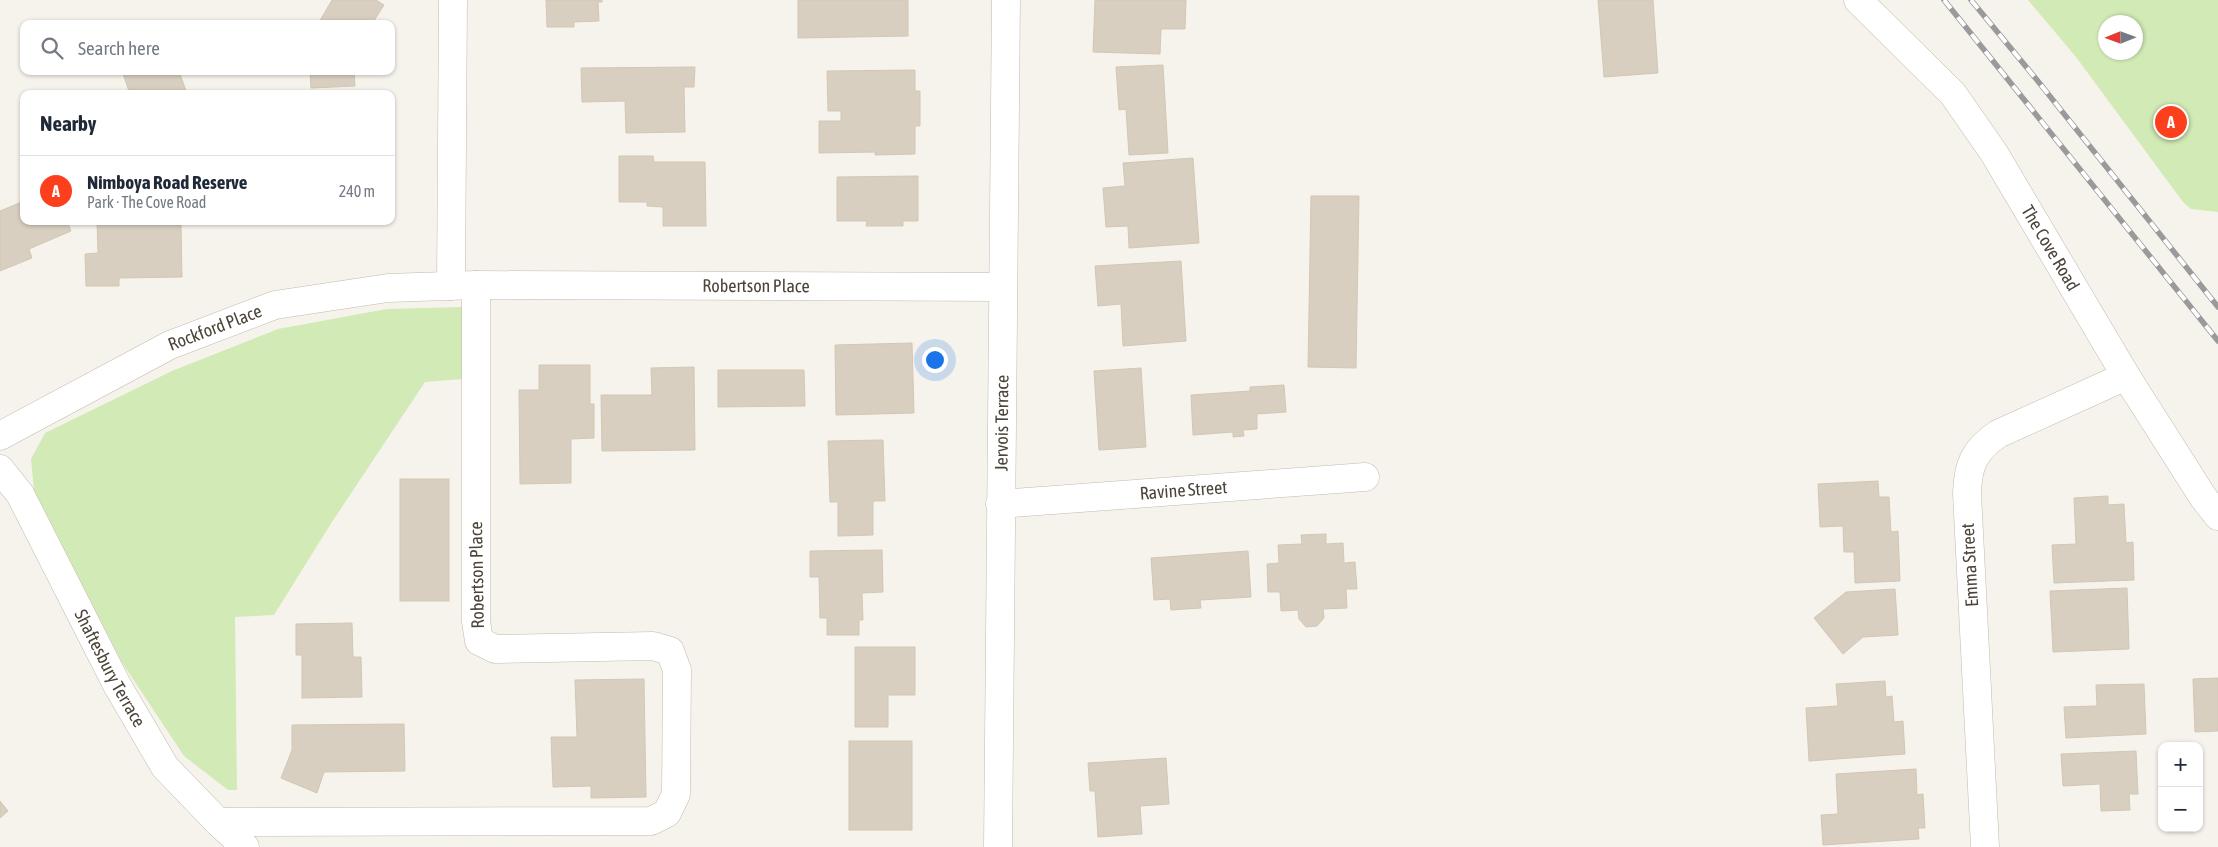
<!DOCTYPE html>
<meta charset="utf-8">
<style>
:root{--surface:#fff;--page:#f6f6f7;--text:#1f2937;--muted:#747a83;--line:#e0e1e3;--accent:#fc3f1d}
body{margin:0;font-family:"Asap Condensed",sans-serif;background:var(--page);color:var(--text)}
.controls{position:absolute;right:15px;bottom:15px;display:grid;overflow:hidden;border-radius:10px;box-shadow:0 1px 4px #0004}
.controls button{width:45px;height:45px;display:grid;place-items:center;padding:0;border:0;border-bottom:1px solid var(--line);background:var(--surface);color:var(--text);font:25px sans-serif}
.compass{position:absolute;left:2098px;top:15px;width:45px;height:45px;border-radius:50%;background:var(--surface);box-shadow:0 1px 4px #0004;rotate:269deg}
.you{position:absolute;left:934px;top:359px;width:18px;height:18px;margin:-12px;border:4px solid #fff;border-radius:50%;background:#1a73e8;box-shadow:0 0 0 8px #1a73e833}
.badge{display:grid;place-items:center;width:32px;height:32px;border-radius:50%;background:var(--accent);color:#fff;font-size:16px;font-weight:700}
.pin{position:absolute;translate:-50% -50%;border:2px solid #fff;box-shadow:0 1px 5px #0006}
.list{margin:0;padding:0;list-style:none}
h2{display:flex;justify-content:space-between;align-items:center;height:65px;margin:0;padding:0 20px;font-size:21px}
h2 small{font-size:16px;font-weight:400;color:var(--muted)}
.list li{display:grid;grid-template-columns:32px 1fr auto;gap:15px;align-items:center;box-sizing:border-box;height:70px;padding:0 20px;border-top:1px solid var(--line)}
.list b{display:block;font-size:19px;white-space:nowrap}
.list p{margin:0;font-size:16px;white-space:nowrap;color:var(--muted)}
.list em{font-size:16px;font-style:normal;color:var(--muted)}
.icon{flex:none;width:28px;height:28px;fill:none;stroke:currentColor;stroke-width:2;stroke-linecap:round;stroke-linejoin:round}
.map{position:relative;flex:none;width:2218px;height:847px;overflow:hidden}
.search{position:absolute;background:var(--surface);box-shadow:0 1px 4px #0004;left:20px;top:20px;width:375px;height:55px;display:flex;align-items:center;gap:12px;box-sizing:border-box;padding:0 18px;border-radius:10px;color:var(--muted);font-size:19px}
.panel{position:absolute;background:var(--surface);box-shadow:0 1px 4px #0004;left:20px;top:90px;width:375px;height:135px;border-radius:10px}
.map>svg:first-child{display:block}
</style>
<div class="map">
<svg width="2218" height="847" viewBox="0 0 2218 847">
<rect width="100%" height="100%" fill="#f6f3ec"/>
<!-- green -->
<g fill="#d2eab5" fill-rule="evenodd">
<path d="M2028,0H2218V212L2191,209L2183,202L2076,57ZM2106,22H2136V52H2106Z"/>
<polygon points="462,307 462,379 425,382 330,525 274,615 235,617 237,790 228,790 184,756 121,661 34,490 31,459 45,433 172,371 278,329 387,309"/>
</g>
<!-- building -->
<g fill="#d8cfc1" stroke="#d3c7b4">
<polygon points="332,0 376,0 384,5 372,24 318,24"/>
<polygon points="546,0 602,0 602,2 598,2 599,21 574,22 574,27 547,27"/>
<polygon points="798,0 908,0 908,36 798,38"/>
<polygon points="1095,0 1186,0 1185,29 1161,29 1160,54 1093,52"/>
<polygon points="1598,0 1653,0 1658,73 1604,77"/>
<polygon points="1163,65 1168,153 1129,155 1126,109 1119,110 1116,67"/>
<polygon points="695,67 694,87 684,87 685,132 626,133 625,101 582,102 581,68"/>
<polygon points="915,70 915,91 920,91 920,126 915,126 915,154 875,155 875,152 819,153 819,121 841,121 841,111 828,111 827,71"/>
<polygon points="122,71 179,71 187,94 130,94"/>
<polygon points="310,71 354,71 355,86 311,88"/>
<polygon points="619,156 653,156 654,162 705,162 706,226 663,226 663,207 647,206 647,202 619,202"/>
<polygon points="1193,158 1199,243 1129,248 1128,226 1106,227 1103,188 1125,186 1123,163"/>
<polygon points="918,176 918,221 903,221 903,226 866,226 867,221 837,221 837,177"/>
<polygon points="1311,196 1359,196 1356,368 1308,367"/>
<polygon points="24,201 24,221 67,221 71,231 29,249 32,258 0,271 0,211"/>
<polygon points="97,221 175,221 175,225 181,225 182,277 119,278 119,286 86,286 85,254 98,253"/>
<polygon points="1181,261 1186,341 1123,346 1121,304 1098,306 1095,266"/>
<polygon points="912,343 914,413 836,415 835,345"/>
<polygon points="539,365 590,365 590,404 594,404 594,438 571,439 571,483 520,484 519,390 539,390"/>
<polygon points="694,367 695,450 602,451 601,395 652,395 651,368"/>
<polygon points="1141,368 1146,447 1099,450 1094,371"/>
<polygon points="718,370 804,370 805,406 718,407"/>
<polygon points="1284,385 1286,412 1257,414 1257,429 1243,430 1244,436 1233,437 1233,432 1193,435 1191,395 1250,391 1250,387"/>
<polygon points="883,440 885,501 873,501 873,535 838,536 838,502 830,502 828,441"/>
<rect x="400" y="479" width="49" height="122"/>
<polygon points="1878,481 1879,497 1889,497 1891,532 1898,531 1900,581 1855,583 1854,552 1844,552 1843,526 1820,527 1818,484"/>
<polygon points="2108,496 2108,505 2124,504 2126,543 2133,542 2134,580 2054,583 2052,545 2076,544 2074,498"/>
<polygon points="1326,534 1326,544 1343,543 1344,563 1355,562 1357,589 1346,589 1347,608 1323,609 1324,618 1317,626 1306,627 1299,619 1298,610 1281,611 1280,592 1268,592 1267,564 1279,563 1278,545 1302,544 1301,535"/>
<polygon points="882,550 883,592 862,593 863,620 859,620 859,635 827,635 827,618 820,618 819,577 810,577 810,551"/>
<polygon points="1248,551 1251,597 1200,600 1201,608 1171,610 1170,599 1154,600 1151,558"/>
<polygon points="2127,588 2129,649 2053,652 2050,591"/>
<polygon points="1895,589 1898,635 1863,637 1843,654 1814,618 1846,592"/>
<polygon points="352,623 353,657 361,657 362,697 302,698 302,655 296,655 296,624"/>
<polygon points="855,647 915,647 915,695 888,695 888,727 855,727"/>
<polygon points="2218,678 2218,731 2195,732 2193,679"/>
<polygon points="644,679 646,797 591,798 591,786 553,787 551,737 577,737 575,680"/>
<polygon points="1885,681 1886,697 1892,696 1894,722 1903,721 1905,754 1809,761 1806,708 1838,706 1836,684"/>
<polygon points="2144,684 2146,734 2066,738 2064,707 2097,706 2096,685"/>
<polygon points="404,724 405,771 324,772 317,793 281,778 292,750 292,725"/>
<rect x="849" y="741" width="63" height="89"/>
<polygon points="2136,751 2138,794 2129,794 2130,810 2101,811 2100,784 2063,786 2061,754"/>
<polygon points="1166,758 1169,804 1140,806 1142,834 1098,837 1095,791 1090,791 1088,763"/>
<polygon points="1916,769 1917,795 1923,794 1925,828 1918,828 1919,839 1823,845 1821,815 1838,814 1836,774"/>
<polygon points="0,801 8,811 0,818"/>
</g>
<g fill="none" stroke-linecap="round" stroke-linejoin="round">
<!-- minor casing -->
<g stroke="#c2bbae" stroke-width="29">
<g id="minor">
<path id="s1" d="M1858,0L1953,94L1994,153L2126,376L2203,497L2218,516"/>
<polyline points="451,286 453,0"/>
<path id="s2" d="M0,436L170,345L275,305L388,288L476,285"/>
<path id="s3" d="M0,469L20,494L117,685L165,767L218,822L245,847"/>
<path id="s4" d="M1000,504L1365,477"/>
<path id="s5" d="M218,822L651,821L667,813L676,794L677,670L670,651L653,646L495,649L479,641L476,621V285L1003,287"/>
<path id="s6" d="M998,847L1006,0"/>
<path d="M1985,847L1967,493C1968,465 1974,450 1998,434L2126,376"/>
</g>
</g>
<!-- minor -->
<use href="#minor" stroke="#fff" stroke-width="28"/>
<!-- rail casing -->
<g stroke="#9a9a9a" stroke-width="5.5">
<g id="rail">
<polyline points="1944,0 2218,341"/>
<polyline points="1971,0 2037,80 2218,307"/>
</g>
</g>
<!-- rail -->
<use href="#rail" stroke="#fff" stroke-width="4" stroke-dasharray="11" stroke-linecap="butt"/>
</g>
<g text-anchor="middle" stroke-width="4" stroke-linejoin="round" paint-order="stroke">
<!-- street labels -->
<g font-size="18" fill="#4b4439" stroke="#fff">
<text dy="6" stroke="none"><textPath href="#s1" startOffset="316">The Cove Road</textPath></text>
<text dy="6" stroke="none"><textPath href="#s5" startOffset="1446">Robertson Place</textPath></text>
<text dy="6" stroke="none"><textPath href="#s2" startOffset="241">Rockford Place</textPath></text>
<text dy="6" stroke="none"><textPath href="#s6" startOffset="424">Jervois Terrace</textPath></text>
<text dy="6" stroke="none"><textPath href="#s4" startOffset="184">Ravine Street</textPath></text>
<text transform="translate(1970 565) rotate(-93)" y="6">Emma Street</text>
<text transform="translate(477 575) rotate(-91)" y="6">Robertson Place</text>
<text dy="6" stroke="none"><textPath href="#s3" startOffset="228">Shaftesbury Terrace</textPath></text>
</g>
</g>
</svg>
<div class="controls">
<button>+</button>
<button>−</button>
</div>
<svg class="compass" viewBox="-18 -18 36 36"><path d="M0-13l5 13h-10z" fill="#e53935"/><path d="M0 13l5-13h-10z" fill="#747a83"/></svg>
<div class="you"></div>
<div class="pin badge" style="left:2171px;top:122px">A</div>
<div class="search"><svg class="icon" aria-label="search" viewBox="0 0 24 24"><circle cx="10" cy="10" r="6"/><path d="M15 15l6 6"/></svg>Search here</div>
<section class="panel">
<h2>Nearby<small></small></h2>
<ul class="list">
<li><span class="badge">A</span><div><b>Nimboya Road Reserve</b><p>Park · The Cove Road</p></div><em>240 m</em></li>
</ul>
</section>
</div>
